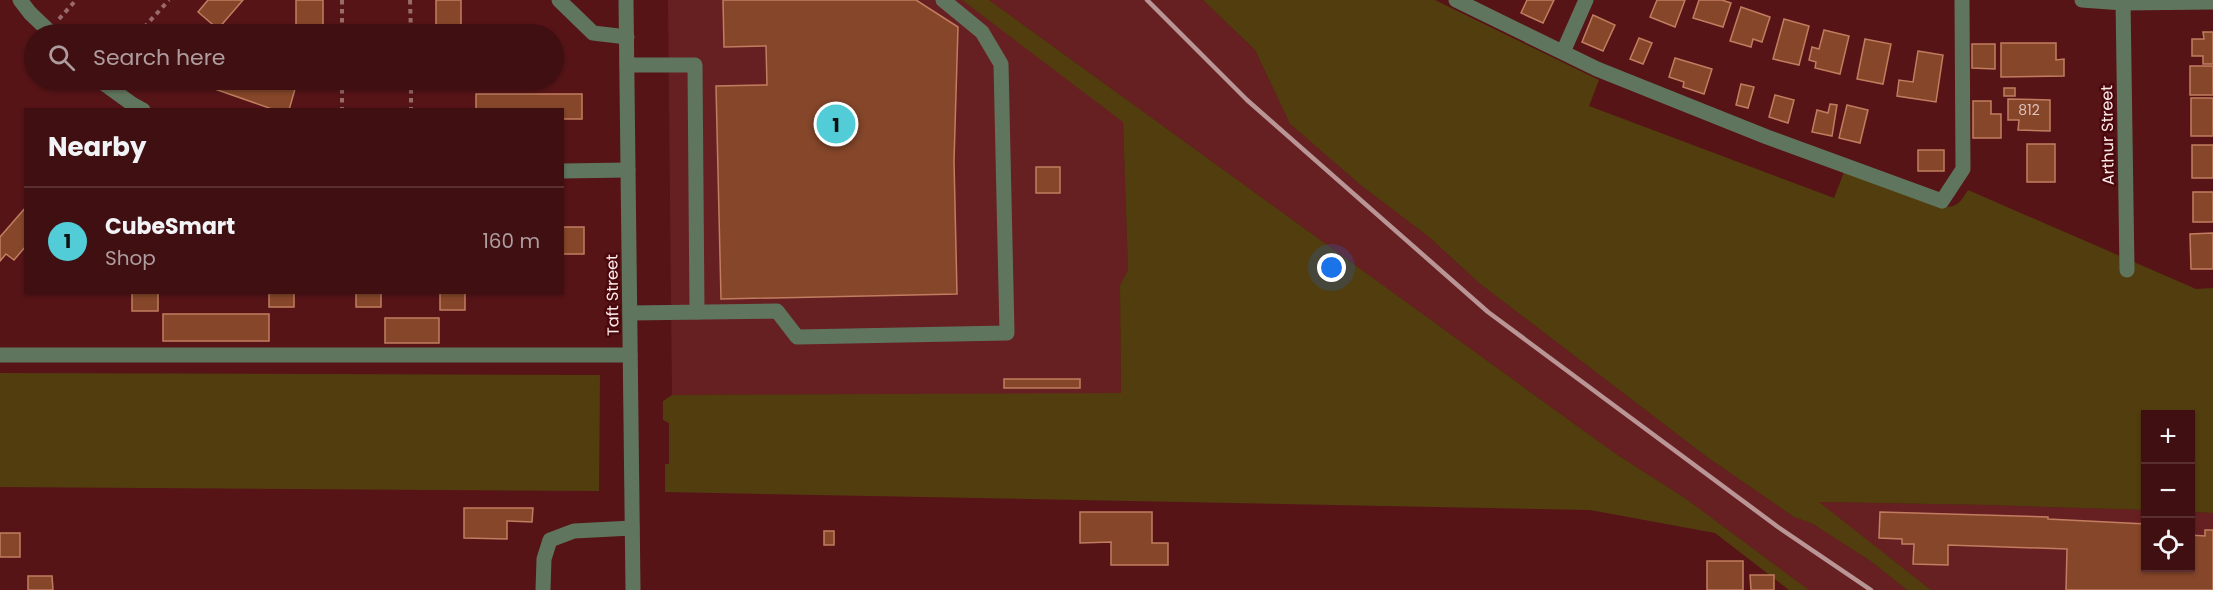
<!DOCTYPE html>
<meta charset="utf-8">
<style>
:root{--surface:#400f11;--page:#4b1d1f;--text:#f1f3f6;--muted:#ae9c9f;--line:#592f31;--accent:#52ccd6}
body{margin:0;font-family:Poppins,sans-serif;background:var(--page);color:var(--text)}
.controls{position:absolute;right:18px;bottom:18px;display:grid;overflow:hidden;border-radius:0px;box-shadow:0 2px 4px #0004}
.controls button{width:54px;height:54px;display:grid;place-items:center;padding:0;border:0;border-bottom:2px solid var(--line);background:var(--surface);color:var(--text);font:30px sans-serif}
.you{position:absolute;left:1332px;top:268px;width:21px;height:21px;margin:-15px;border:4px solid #fff;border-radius:50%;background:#1a73e8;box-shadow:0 0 0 9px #1a73e833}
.badge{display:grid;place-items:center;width:39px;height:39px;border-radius:50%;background:var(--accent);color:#111;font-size:20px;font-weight:700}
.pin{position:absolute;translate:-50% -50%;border:3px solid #fff;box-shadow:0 2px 6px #0006}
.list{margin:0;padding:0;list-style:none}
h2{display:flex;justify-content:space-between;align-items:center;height:78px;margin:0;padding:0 24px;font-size:26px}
h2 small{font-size:20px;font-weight:400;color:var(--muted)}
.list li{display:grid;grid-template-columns:39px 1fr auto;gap:18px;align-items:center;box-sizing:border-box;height:108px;padding:0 24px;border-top:2px solid var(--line)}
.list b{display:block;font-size:22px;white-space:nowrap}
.list p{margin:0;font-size:20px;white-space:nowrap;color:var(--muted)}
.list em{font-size:20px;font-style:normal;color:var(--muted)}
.icon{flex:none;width:33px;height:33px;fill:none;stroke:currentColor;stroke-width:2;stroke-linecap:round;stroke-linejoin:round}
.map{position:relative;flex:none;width:2213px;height:590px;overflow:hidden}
.search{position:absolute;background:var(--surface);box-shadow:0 2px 4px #0004;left:24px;top:24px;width:540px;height:66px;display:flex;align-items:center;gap:15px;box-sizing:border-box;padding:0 21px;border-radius:33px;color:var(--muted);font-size:22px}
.panel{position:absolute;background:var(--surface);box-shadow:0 2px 4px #0004;left:24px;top:108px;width:540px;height:186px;border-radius:0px}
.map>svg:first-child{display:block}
</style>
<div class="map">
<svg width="2213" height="590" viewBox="0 0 2213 590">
<rect width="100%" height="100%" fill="#561417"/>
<!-- built -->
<g fill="#672022">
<polygon points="668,0 962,0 1123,121 1128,270 1120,285 1121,394 672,395"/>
<polygon points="989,0 1203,0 1255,50 1290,124 1363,187 1429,237 1479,283 1707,457 1794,517 1813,524 1872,562 1907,590 1809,590 1685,498 1616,454"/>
<polygon points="1818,502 1988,505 2145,510 2146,568 2190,568 2191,512 2213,513 2213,590 1931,590"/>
</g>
<!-- green -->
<g fill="#523d0f">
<polygon points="962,0 989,0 1616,454 1685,498 1809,590 1789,590 1715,533 1590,510 665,492 665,464 669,464 669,423 663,420 663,401 672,395 1121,393 1120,285 1128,270 1123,122"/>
<path d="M1203,0H1435L1599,80L1589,106L1834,198L1844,172L1945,207C1958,207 1961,201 1968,190L2196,289L2213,288V513L2191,512L2190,414H2146L2145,510L1988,505L1819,502L1931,590H1907L1872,562L1813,524L1794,517L1707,457L1479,283L1429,237L1363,187L1290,124L1255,50Z"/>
<polygon points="0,373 600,375 599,491 0,487"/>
</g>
<!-- building -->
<g fill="#85462a" stroke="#c27d60" stroke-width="1.5">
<polygon points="208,0 243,0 218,29 198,12"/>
<rect x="296" y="0" width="27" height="34"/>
<rect x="436" y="0" width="25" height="34"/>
<polygon points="723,0 916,0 958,27 954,161 957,294 721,299 716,86 767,85 766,46 724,47"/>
<polygon points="1527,0 1554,0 1543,23 1521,13"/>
<polygon points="1657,0 1685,0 1675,27 1650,17"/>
<polygon points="1699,0 1722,0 1731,3 1723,27 1693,18"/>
<polygon points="1741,7 1770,17 1762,42 1753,39 1751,47 1730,41"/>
<polygon points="1593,15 1615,25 1603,51 1582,42"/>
<polygon points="1784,19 1809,26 1799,65 1773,59"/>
<polygon points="1824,30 1849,36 1840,74 1815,68 1816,62 1809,60 1812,47 1819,49"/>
<polygon points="2203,32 2213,32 2213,64 2203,64 2203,56 2192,56 2192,39 2204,39"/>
<polygon points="1639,38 1652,43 1643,64 1630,59"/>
<polygon points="1865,39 1891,44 1883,84 1857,79"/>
<polygon points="2001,43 2056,43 2056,60 2064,59 2064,76 2001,77"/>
<polygon points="1972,44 1995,44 1995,69 1972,68"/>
<polygon points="1918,51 1943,55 1936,102 1897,96 1899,80 1913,82"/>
<polygon points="1675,58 1712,69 1704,94 1683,87 1684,82 1669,77"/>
<rect x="2190" y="66" width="23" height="29"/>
<polygon points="189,80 268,80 295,89 289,110 275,110"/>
<rect x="296" y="80" width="27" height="2"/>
<polygon points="1741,84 1754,87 1748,108 1736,105"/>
<rect x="2004" y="88" width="11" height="8"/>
<polygon points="476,94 582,94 582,119 562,119 562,110 476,110"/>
<polygon points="1775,95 1794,100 1788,123 1769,117"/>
<rect x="2191" y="98" width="22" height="38"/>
<polygon points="2008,99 2050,100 2050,131 2018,130 2019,120 2008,120"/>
<polygon points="1973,101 1991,101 1991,114 2001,114 2001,138 1973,138"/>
<polygon points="1830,104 1837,105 1832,136 1812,132 1817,110 1828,113"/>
<polygon points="1847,105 1868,110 1860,143 1839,138"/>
<rect x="2027" y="144" width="28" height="38"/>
<rect x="2192" y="145" width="21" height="33"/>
<rect x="1918" y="150" width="26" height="21"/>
<rect x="1036" y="167" width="24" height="26"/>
<rect x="2193" y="192" width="20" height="30"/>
<polygon points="26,207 26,246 14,260 6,254 0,261 0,237"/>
<rect x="562" y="227" width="22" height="27"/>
<polygon points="2213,233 2213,269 2191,269 2190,234"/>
<rect x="132" y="292" width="26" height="19"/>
<rect x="269" y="292" width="25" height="15"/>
<rect x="356" y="292" width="25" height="15"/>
<rect x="440" y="292" width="25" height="18"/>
<rect x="163" y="314" width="106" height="27"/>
<rect x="385" y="318" width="54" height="25"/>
<rect x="1004" y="379" width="76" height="9"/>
<polygon points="464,508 533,508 532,522 507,521 507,539 464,538"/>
<polygon points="1080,512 1152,512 1152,543 1168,543 1168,565 1111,565 1111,542 1080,543"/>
<polygon points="1880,512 2048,517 2048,519 2146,524 2146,568 2190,568 2190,535 2205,536 2205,530 2213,530 2213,590 2066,590 2067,549 1948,545 1948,565 1913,564 1914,544 1902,544 1902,539 1879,538"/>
<rect x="824" y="531" width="10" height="14"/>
<rect x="0" y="533" width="20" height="24"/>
<rect x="1707" y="561" width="36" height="29"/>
<polygon points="1750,575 1774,575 1774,590 1751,590"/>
<polygon points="28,576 52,576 53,590 28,590"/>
</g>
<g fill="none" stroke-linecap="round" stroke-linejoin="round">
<!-- path -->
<g stroke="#996a6b" stroke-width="4" stroke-dasharray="4.5 4.5" stroke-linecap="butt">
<polyline points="342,0 342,34"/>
<polyline points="410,0 411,34"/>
<polyline points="59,19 76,0"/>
<polyline points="138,34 169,0"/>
<polyline points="342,80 342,110"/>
<polyline points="411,80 411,110"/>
</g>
<!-- minor -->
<g stroke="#60755e" stroke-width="15">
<polyline points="20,0 30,13 52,34"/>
<polyline points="559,0 593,33 627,37"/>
<polyline points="626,0 633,590"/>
<polyline points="1456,0 1597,69 1767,137 1942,201 1963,169 1962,0"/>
<polyline points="2082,0 2123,3 2213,2"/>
<polyline points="2123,0 2127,270"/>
<polyline points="1563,52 1586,0"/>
<polyline points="627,65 695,65 697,312"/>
<polyline points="99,80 132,104 143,110"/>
<polyline points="562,171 628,170"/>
<polyline points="630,313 777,311 797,337 1007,333 1001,64 982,32 943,0"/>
<polyline points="0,355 630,355"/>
<polyline points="543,590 544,559 550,540 574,531 632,528"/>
</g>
<!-- rail -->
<polyline stroke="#ba9595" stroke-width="4.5" points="1147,0 1247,100 1488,312 1778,527 1871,590"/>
</g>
<g text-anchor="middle" stroke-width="5" stroke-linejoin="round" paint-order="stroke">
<!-- number labels -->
<g font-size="14" fill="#e0c2bb">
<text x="2029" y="115">812</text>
</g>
<!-- street labels -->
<g font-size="16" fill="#feeceb" stroke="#4a080d">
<text transform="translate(2107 135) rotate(-91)" y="6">Arthur Street</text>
<text transform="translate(612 295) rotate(-91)" y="6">Taft Street</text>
</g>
</g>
</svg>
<div class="controls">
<button>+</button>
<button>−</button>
<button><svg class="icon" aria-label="locate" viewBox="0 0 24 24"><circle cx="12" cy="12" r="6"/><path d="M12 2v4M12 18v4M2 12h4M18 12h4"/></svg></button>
</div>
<div class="you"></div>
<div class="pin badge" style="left:836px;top:124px">1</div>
<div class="search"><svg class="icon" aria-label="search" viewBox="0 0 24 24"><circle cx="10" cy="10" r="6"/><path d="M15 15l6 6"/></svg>Search here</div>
<section class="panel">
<h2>Nearby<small></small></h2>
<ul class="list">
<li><span class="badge">1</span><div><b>CubeSmart</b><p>Shop</p></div><em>160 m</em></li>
</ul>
</section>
</div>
